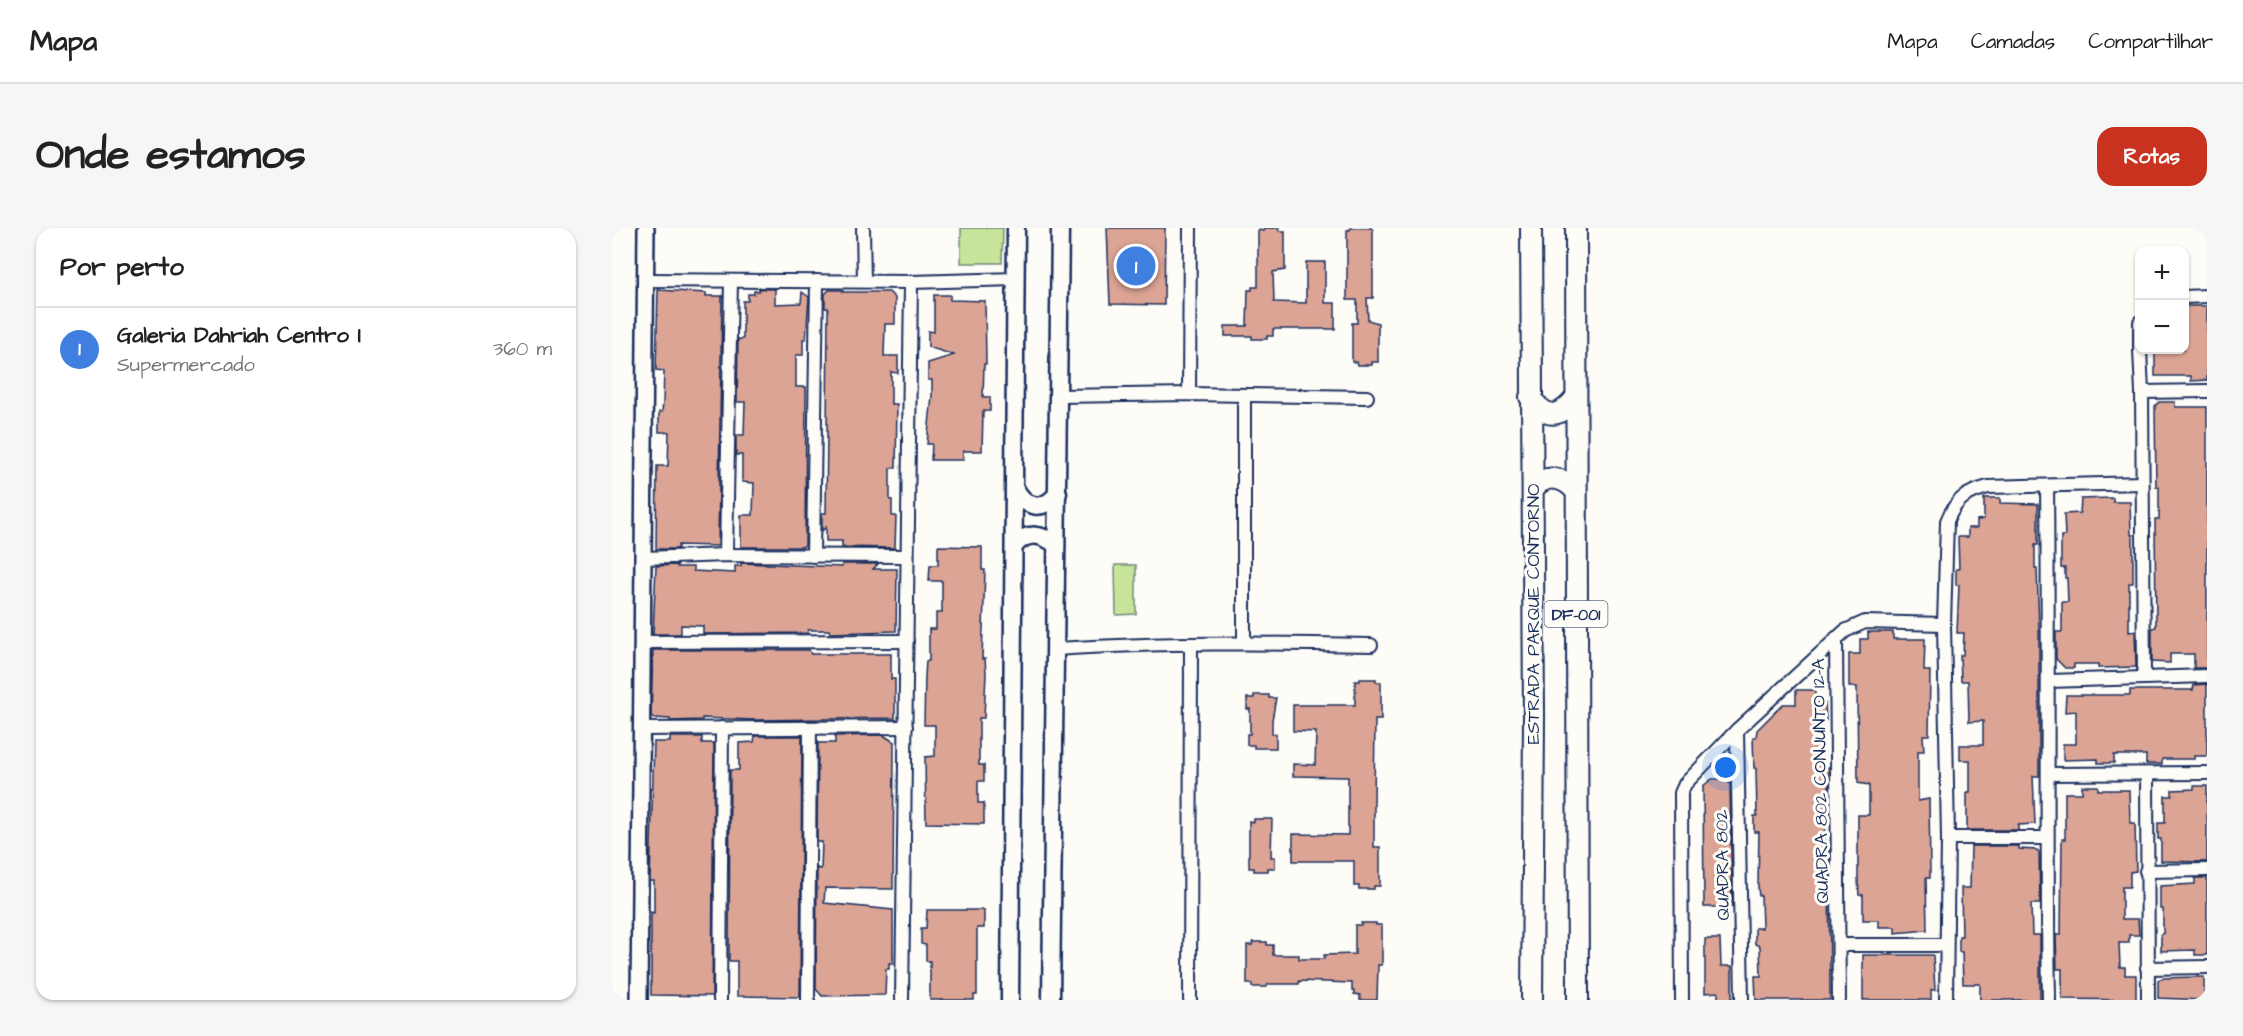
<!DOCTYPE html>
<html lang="pt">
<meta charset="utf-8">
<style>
:root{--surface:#fff;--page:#f6f6f6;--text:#222;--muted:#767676;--line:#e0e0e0;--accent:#c8321e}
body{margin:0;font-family:"Architects Daughter",sans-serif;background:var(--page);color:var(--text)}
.controls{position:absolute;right:18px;top:18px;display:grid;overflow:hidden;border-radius:12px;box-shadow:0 2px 4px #0004}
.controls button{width:54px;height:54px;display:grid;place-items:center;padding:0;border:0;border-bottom:2px solid var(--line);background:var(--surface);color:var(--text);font:30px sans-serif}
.you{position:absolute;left:1114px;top:540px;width:21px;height:21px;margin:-15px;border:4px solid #fff;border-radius:50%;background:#1a73e8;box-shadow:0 0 0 9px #1a73e833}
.badge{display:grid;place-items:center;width:39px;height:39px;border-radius:50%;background:var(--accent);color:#fff;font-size:20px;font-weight:700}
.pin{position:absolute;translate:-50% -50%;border:3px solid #fff;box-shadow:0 2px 6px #0006}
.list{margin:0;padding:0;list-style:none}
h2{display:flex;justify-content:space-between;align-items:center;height:78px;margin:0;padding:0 24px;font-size:26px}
h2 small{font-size:20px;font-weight:400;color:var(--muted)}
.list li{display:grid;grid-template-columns:39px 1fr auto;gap:18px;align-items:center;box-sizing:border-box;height:84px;padding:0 24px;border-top:2px solid var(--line)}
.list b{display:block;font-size:22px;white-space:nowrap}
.list p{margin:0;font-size:20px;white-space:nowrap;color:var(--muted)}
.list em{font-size:20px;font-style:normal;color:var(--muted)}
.map{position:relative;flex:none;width:1595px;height:772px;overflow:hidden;border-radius:18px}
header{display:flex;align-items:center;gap:36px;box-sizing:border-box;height:84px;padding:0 30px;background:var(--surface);border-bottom:2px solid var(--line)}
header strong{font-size:28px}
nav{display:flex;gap:33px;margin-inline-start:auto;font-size:21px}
.intro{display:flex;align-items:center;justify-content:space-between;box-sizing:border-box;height:144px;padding:0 36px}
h1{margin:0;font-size:42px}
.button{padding:15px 27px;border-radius:18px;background:var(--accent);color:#fff;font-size:21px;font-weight:700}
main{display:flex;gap:36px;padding:0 36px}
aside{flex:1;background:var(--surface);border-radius:18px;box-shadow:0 2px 4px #0004}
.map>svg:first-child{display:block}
</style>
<header>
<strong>Mapa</strong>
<nav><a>Mapa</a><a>Camadas</a><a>Compartilhar</a></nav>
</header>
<div class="intro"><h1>Onde estamos</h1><a class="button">Rotas</a></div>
<main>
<aside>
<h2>Por perto<small></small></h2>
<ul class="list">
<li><span class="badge" style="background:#3f7fe0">1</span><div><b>Galeria Dahriah Centro I</b><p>Supermercado</p></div><em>360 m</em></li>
</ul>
</aside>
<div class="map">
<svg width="1595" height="772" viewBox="0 0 1595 772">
<rect width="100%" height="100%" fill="#fdfcf7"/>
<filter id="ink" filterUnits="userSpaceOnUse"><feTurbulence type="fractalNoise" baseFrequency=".0167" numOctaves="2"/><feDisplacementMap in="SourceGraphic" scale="12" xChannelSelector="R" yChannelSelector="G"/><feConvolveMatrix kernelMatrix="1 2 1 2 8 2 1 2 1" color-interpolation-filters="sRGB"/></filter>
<g filter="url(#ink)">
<!-- green -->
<g fill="#c8e39a" stroke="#72897c" stroke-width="1.5">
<polygon points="349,0 391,0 390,35 349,35"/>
<polygon points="524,337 524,386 504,387 503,337"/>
</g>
<!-- building -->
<g fill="#dca494" stroke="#1b2f5e" stroke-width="1.5">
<polygon points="495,0 553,0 552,77 498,76"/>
<polygon points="652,0 667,0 667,3 673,3 673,42 661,44 662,74 694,75 694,34 713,34 713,75 723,75 723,101 661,101 661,108 655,108 655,111 640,111 640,108 613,108 613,98 635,98 636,62 640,62 640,59 646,59 646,2 652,3"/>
<polygon points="738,0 759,0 761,2 761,70 755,70 756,92 766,95 766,134 760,134 760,137 746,137 745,134 740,134 740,95 745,95 745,72 735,72 735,2 738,2"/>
<polygon points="147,61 163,61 163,76 189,75 190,64 197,69 194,111 191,111 191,127 184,127 184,159 194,159 193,317 190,319 129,319 129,287 141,287 142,255 130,254 130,227 124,227 124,207 132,207 133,174 125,174 126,111 131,111 131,73 136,73 136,66 142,66 142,63 147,63"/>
<polygon points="46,62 94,65 94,68 110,68 106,318 66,317 66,321 44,321 45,238 56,238 57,204 47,204 47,184 50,184 51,174 52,143 44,142"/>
<polygon points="217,62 231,62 231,64 277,64 283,70 283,96 273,96 272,128 286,128 286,145 279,144 279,176 285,176 284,240 278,240 278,272 280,272 280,288 284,288 283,320 230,319 230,313 214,313 214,299 210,303 210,285 214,285 215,207 216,80 213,80 213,66"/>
<polygon points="322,67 338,67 338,72 373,73 374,136 372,136 371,169 378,169 378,183 371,183 370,223 351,223 351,232 319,232 320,216 315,216 320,168 320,152 316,152 316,135 342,127 316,119 316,103 322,104"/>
<polygon points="1572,78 1595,78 1595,152 1579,153 1579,148 1543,148 1543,122 1572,122"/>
<polygon points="1547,174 1563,174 1563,179 1595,179 1595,440 1582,440 1582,426 1558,426 1558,435 1540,434 1540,400 1544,399 1543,291 1547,291 1547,259 1544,259 1543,178"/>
<polygon points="1372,270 1388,270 1388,275 1426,276 1426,317 1423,317 1423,340 1425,340 1427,403 1427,548 1421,548 1423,596 1406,597 1406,602 1355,602 1355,564 1358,564 1358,532 1348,532 1348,517 1371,517 1371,493 1357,494 1356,453 1349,453 1348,427 1351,427 1352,405 1345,405 1347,357 1344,357 1344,341 1347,341 1346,309 1356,309 1356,300 1365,300 1365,292 1372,291"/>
<polygon points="1501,270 1501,274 1518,274 1519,307 1521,307 1521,355 1517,355 1517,404 1523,403 1524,439 1486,440 1486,436 1462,436 1462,440 1453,440 1444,431 1444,404 1450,404 1450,374 1456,374 1455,350 1453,350 1453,340 1449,340 1449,308 1453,308 1452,286 1468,285 1469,271"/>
<polygon points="326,318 370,319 370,342 373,342 370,431 373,431 374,445 372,490 367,490 367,537 372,537 372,553 366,553 366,575 372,575 372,596 314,595 313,529 323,528 323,497 312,497 313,448 314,433 317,433 317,401 324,401 324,385 330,385 330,353 317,353 318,337 326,337"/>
<polygon points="129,335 230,339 230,336 266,336 261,341 285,341 284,403 218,405 217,402 196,402 196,405 91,406 91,398 69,397 69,406 41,406 44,338 65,337 65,339 81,339 81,343 123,345 123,338 129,338"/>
<polygon points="1256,404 1281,404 1281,411 1313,411 1312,443 1318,443 1317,507 1311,507 1312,523 1306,523 1306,573 1317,571 1318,644 1318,650 1314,650 1315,702 1283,705 1283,699 1267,699 1267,692 1251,692 1251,667 1247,667 1246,651 1246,587 1257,587 1257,557 1246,555 1245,459 1237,459 1237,426 1248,426 1248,411 1256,411"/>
<polygon points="41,422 197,422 199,426 279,426 279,451 283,451 283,490 143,492 90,490 90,492 58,493 58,491 42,490 39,488"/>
<polygon points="748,451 764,451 764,454 769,454 769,492 763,492 762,575 762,619 768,619 768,658 762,658 762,661 747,661 747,658 742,658 742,633 681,633 681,606 736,607 736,549 681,548 681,536 703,537 704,504 681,503 681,477 743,477 743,453 748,453"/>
<polygon points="1595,456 1595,528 1582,528 1582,531 1550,531 1550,536 1534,536 1534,527 1502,527 1502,535 1486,535 1486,531 1451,532 1451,516 1464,516 1464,483 1453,484 1454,467 1518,467 1518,462 1581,462 1582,457"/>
<polygon points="1184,462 1203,462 1203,475 1213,475 1214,492 1209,491 1209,540 1217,539 1217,571 1213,572 1213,619 1217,619 1218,772 1144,772 1143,748 1149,748 1148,718 1143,716 1143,700 1150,700 1149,668 1147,668 1146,660 1147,604 1142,604 1142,588 1145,588 1144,540 1142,540 1141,509 1144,509 1145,502 1171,476 1184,476"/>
<polygon points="642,467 657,467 657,470 664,470 660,492 660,506 664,506 664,520 642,520 642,517 635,517 635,506 638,506 638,481 635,481 635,470 642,470"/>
<polygon points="271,507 282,514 281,661 213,660 212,675 281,682 281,735 277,735 277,741 274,741 273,767 210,768 204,761 205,640 209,641 210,614 205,614 206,515 223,515 223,508"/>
<polygon points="143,508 190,508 188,769 125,768 125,733 117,733 118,542 127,542 127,515 142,514"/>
<polygon points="58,509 90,509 90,515 102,515 100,768 39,767 39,684 42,685 42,653 38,653 42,514 58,514"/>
<polygon points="1100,551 1112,551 1118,556 1120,679 1092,679 1091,558"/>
<polygon points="1470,558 1486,558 1486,562 1517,562 1518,595 1523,595 1524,643 1518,644 1518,659 1510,659 1510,691 1526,691 1527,707 1517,707 1517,715 1507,715 1508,739 1513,739 1513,747 1524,747 1524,772 1450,771 1450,741 1445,741 1444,707 1449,707 1450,611 1453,611 1453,565 1470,565"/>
<polygon points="1582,558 1595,558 1595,634 1549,633 1549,611 1546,611 1546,595 1553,595 1553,568 1560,568 1560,562 1582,561"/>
<polygon points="642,591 660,591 659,629 663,629 663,640 656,640 656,643 642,643 642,640 637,640 637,593 642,594"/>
<polygon points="1359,618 1407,618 1407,621 1425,622 1427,624 1428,676 1419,676 1420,707 1428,707 1428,772 1368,772 1368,756 1351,756 1350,724 1347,724 1347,708 1350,708 1349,660 1358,660"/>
<polygon points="1583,650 1595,650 1595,727 1583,727 1583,722 1549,723 1549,706 1551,706 1551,681 1548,681 1548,658 1583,656"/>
<polygon points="315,682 372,682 372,700 365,700 365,767 362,767 362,772 318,772 318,733 314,733 314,717 309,716 309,700 314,700"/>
<polygon points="749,695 764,695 764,697 770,697 770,737 766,737 765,772 748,772 748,767 742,766 742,763 740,763 740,755 687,753 687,756 656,756 655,759 640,759 640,756 635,756 635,717 640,717 641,714 655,714 655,717 661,717 661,727 687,727 687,731 712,731 712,727 743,726 743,697 749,697"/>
<polygon points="1093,711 1108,711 1109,738 1120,738 1120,772 1106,772 1106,764 1093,765"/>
<polygon points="1251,727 1321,727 1323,762 1319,762 1319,772 1251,772"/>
<polygon points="1584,749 1592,749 1592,772 1546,770 1546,752 1551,750"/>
</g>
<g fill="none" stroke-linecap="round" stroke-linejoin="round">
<!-- minor casing -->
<g stroke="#1b2f5e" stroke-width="16">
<g id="minor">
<polyline points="251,0 252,53"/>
<polyline points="33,52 299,54 404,51"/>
<polyline points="1572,69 1595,68"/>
<polyline points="1528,94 1528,119"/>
<polyline points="1528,122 1530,164"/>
<polyline points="577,166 578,0"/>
<polyline points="632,167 632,415"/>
<polyline points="447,168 577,166 755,169"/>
<path d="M1435,258C1437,429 1434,601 1437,772"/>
<polyline points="114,327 119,53"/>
<polyline points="201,328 205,53"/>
<polyline points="32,330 114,327 295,328"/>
<polyline points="1224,410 1227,772"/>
<polyline points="30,414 295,413"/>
<path d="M445,421C549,414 654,415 759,417"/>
<polyline points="1532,449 1530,164 1595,163"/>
<polyline points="1437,453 1595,448"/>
<polyline points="29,501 294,499"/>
<polyline points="1125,502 1130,772"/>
<polyline points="1436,546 1595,545"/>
<polyline points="1535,546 1536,772"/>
<polyline points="1336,610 1434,610"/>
<polyline points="1534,643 1595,642"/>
<polyline points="1227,717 1334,717"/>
<polyline points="1535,740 1595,739"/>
<polyline points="108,772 110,500"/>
<polyline points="196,772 198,500"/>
<polyline points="290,772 299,54"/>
<polyline points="578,772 579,417"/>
<polyline points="1070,772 1069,565 1073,556 1125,502 1233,403 1253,394 1332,396"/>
<path d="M1334,772L1336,610L1332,396L1335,293C1344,271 1354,265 1376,259L1530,255"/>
</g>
</g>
<!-- tertiary casing -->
<g stroke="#1b2f5e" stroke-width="20">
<polyline id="tertiary" points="27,772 34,0"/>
</g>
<!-- secondary casing -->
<g stroke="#1b2f5e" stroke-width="21">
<g id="secondary">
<path d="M403,260C414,281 431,284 446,265"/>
<path d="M403,317C415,303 431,306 444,317"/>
<polyline points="398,772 404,0"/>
<polyline points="439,772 448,0"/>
</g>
</g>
<!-- trunk casing -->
<g stroke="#1b2f5e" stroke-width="24">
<g id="trunk">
<polyline points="919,0 922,490 920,772"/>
<polyline points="964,0 966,772"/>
<path d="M918,169C934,191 946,191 963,171"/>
<path d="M921,261C933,246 950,248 963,262"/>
</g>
</g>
<!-- minor -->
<use href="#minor" stroke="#fdfcf7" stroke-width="12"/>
<!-- tertiary -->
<use href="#tertiary" stroke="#fdfcf7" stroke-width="15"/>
<!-- secondary -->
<use href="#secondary" stroke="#fdfcf7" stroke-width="16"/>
<!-- trunk -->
<use href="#trunk" stroke="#fdfcf7" stroke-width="20"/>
</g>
</g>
<g text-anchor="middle" stroke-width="6" stroke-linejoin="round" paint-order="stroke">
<!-- shield labels -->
<rect fill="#fdfcf7" stroke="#5f6c8c" stroke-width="1.5" x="932.5" y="373" width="63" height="26" rx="4.5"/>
<g font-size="16" font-weight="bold" fill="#1b2f5e">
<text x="964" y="392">DF-001</text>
</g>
<!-- street labels -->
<g font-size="18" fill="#1b2f5e" stroke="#fdfcf7">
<text transform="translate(921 386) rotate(-90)" y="6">ESTRADA PARQUE CONTORNO</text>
<text transform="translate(1208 553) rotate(-91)" y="6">QUADRA 802 CONJUNTO 12-A</text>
<text transform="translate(1110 637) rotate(-91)" y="6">QUADRA 802</text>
</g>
</g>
</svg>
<div class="controls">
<button>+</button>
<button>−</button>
</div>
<div class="you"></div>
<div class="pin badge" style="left:524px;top:38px;background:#3f7fe0">1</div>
</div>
</main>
